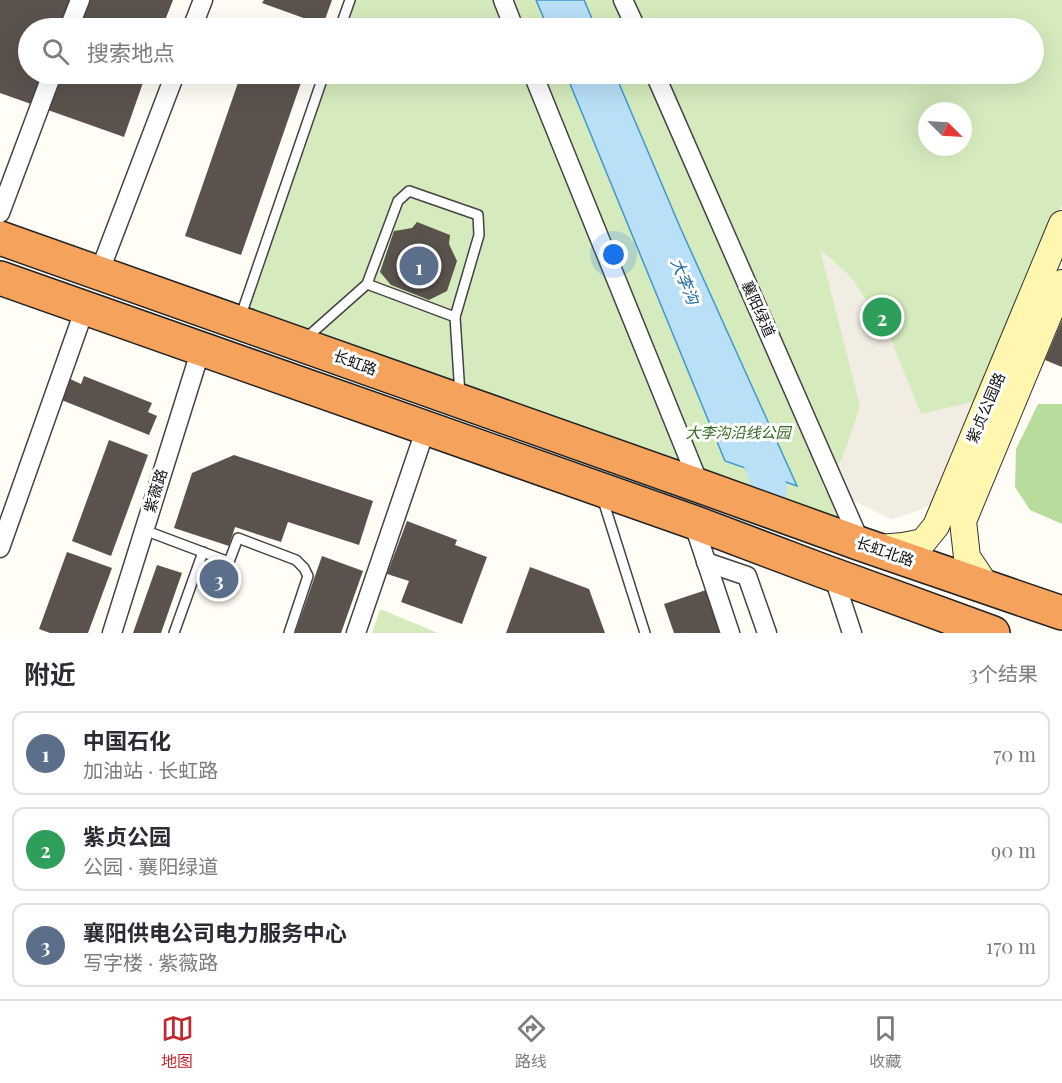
<!DOCTYPE html>
<html lang="zh">
<meta charset="utf-8">
<style>
:root{--surface:#fff;--page:#f2f2f3;--text:#2b2b33;--muted:#7c7c81;--line:#e1e1e2;--accent:#c4262e}
body{margin:0;font-family:"Playfair Display","Noto Sans SC",serif;background:var(--page);color:var(--text)}
.compass{position:absolute;left:918px;top:102px;width:54px;height:54px;border-radius:50%;background:var(--surface);box-shadow:0 6px 24px #0002;rotate:114deg}
.you{position:absolute;left:614px;top:255px;width:21px;height:21px;margin:-15px;border:4px solid #fff;border-radius:50%;background:#1a73e8;box-shadow:0 0 0 9px #1a73e833}
.badge{display:grid;place-items:center;width:39px;height:39px;border-radius:50%;background:var(--accent);color:#fff;font-size:20px;font-weight:700}
.pin{position:absolute;translate:-50% -50%;border:3px solid #fff;box-shadow:0 2px 6px #0006}
.list{margin:0;padding:0;list-style:none}
h2{display:flex;justify-content:space-between;align-items:center;height:78px;margin:0;padding:0 24px;font-size:26px}
h2 small{font-size:20px;font-weight:400;color:var(--muted)}
.list li{display:grid;grid-template-columns:39px 1fr auto;gap:18px;align-items:center;box-sizing:border-box;height:84px;margin:0 12px 12px;padding:0 12px;border:2px solid var(--line);border-radius:12px}
.list b{display:block;font-size:22px;white-space:nowrap}
.list p{margin:0;font-size:20px;white-space:nowrap;color:var(--muted)}
.list em{font-size:20px;font-style:normal;color:var(--muted)}
.icon{flex:none;width:33px;height:33px;fill:none;stroke:currentColor;stroke-width:2;stroke-linecap:round;stroke-linejoin:round}
.map{position:relative;flex:none;width:1062px;height:633px;overflow:hidden}
.search{position:absolute;background:var(--surface);box-shadow:0 6px 24px #0002;left:18px;right:18px;top:18px;height:66px;display:flex;align-items:center;gap:15px;box-sizing:border-box;padding:0 21px;border-radius:33px;color:var(--muted);font-size:22px}
.sheet{height:366px;background:var(--surface)}
nav{display:flex;justify-content:space-around;align-items:center;box-sizing:border-box;height:84px;border-top:2px solid var(--line);background:var(--surface);font-size:16px;color:var(--muted)}
nav a{display:grid;justify-items:center;gap:3px}
nav .on{color:var(--accent)}
.map>svg:first-child{display:block}
</style>
<div class="map">
<svg width="1062" height="633" viewBox="0 0 1062 633">
<rect width="100%" height="100%" fill="#fffdf5"/>
<!-- green -->
<g fill="#d5ebbd" fill-rule="evenodd">
<path d="M355,0H1062V205L945,495L922,509L892,519L823,486L861,544L246,317L330,74H1034V28H345ZM927,111H963V147H927Z"/>
<polygon points="380,609 438,633 372,633"/>
</g>
<!-- forest -->
<polygon fill="#b9dc9c" points="1038,404 1062,404 1062,524 1030,510 1015,487 1016,449"/>
<!-- plaza -->
<polygon fill="#f1ede2" points="820,249 850,276 887,330 921,414 984,399 945,495 922,509 892,519 822,485 842,459 860,406"/>
<!-- water -->
<g fill="#b9e0f7" stroke="#3f96cf" stroke-width="1.5">
<polygon points="536,0 584,0 596,28 548,28"/>
<polygon points="566,74 615,74 680,227 797,486 725,461"/>
</g>
<g fill="none" stroke-linecap="round" stroke-linejoin="round">
<!-- river -->
<polyline stroke="#b9e0f7" stroke-width="34" points="748,431 766,476 770,489"/>
</g>
<!-- building -->
<g fill="#5a524d">
<polygon points="0,0 173,0 162,28 28,28 28,74 146,74 124,137 0,93"/>
<polygon points="264,0 332,0 323,25 262,3"/>
<polygon points="241,74 304,74 241,255 185,236"/>
<polygon points="417,222 450,235 449,244 457,261 447,291 429,300 391,285 380,272 394,231 412,228"/>
<polygon points="1062,320 1062,367 1045,360"/>
<polygon points="84,376 152,403 148,412 157,416 149,435 59,399 68,378 81,384"/>
<polygon points="109,440 148,455 111,556 72,541"/>
<polygon points="234,455 373,501 359,545 288,522 281,542 235,527 229,546 174,528 192,473"/>
<polygon points="407,521 457,540 455,545 487,557 462,624 401,602 409,581 387,574"/>
<polygon points="67,552 112,568 88,633 50,633 39,629"/>
<polygon points="322,556 363,571 341,633 295,633"/>
<polygon points="157,565 182,573 161,633 133,633"/>
<polygon points="530,567 589,589 605,633 506,633"/>
<polygon points="706,590 721,633 674,633 664,604"/>
</g>
<g fill="none" stroke-linecap="round" stroke-linejoin="round">
<!-- lane casing -->
<g stroke="#444" stroke-width="12">
<g id="lane">
<polyline points="340,28 350,0"/>
<polyline points="367,284 398,201 409,191 478,215 479,235 455,317"/>
<polyline points="240,318 324,74"/>
<polyline points="305,339 367,284 455,317 460,395"/>
<polyline points="602,497 645,633"/>
<polyline points="144,530 229,562 238,538 296,560 304,568 308,576 289,633"/>
<polyline points="174,633 203,552"/>
</g>
</g>
<!-- street casing -->
<g stroke="#444" stroke-width="21">
<g id="street">
<polyline points="503,0 514,28"/>
<polyline points="623,0 636,28"/>
<polyline points="69,28 80,0"/>
<polyline points="192,28 203,0"/>
<polyline points="533,74 700,486"/>
<polyline points="655,74 861,544"/>
<polyline points="0,213 52,74"/>
<polyline points="99,273 175,74"/>
<polyline points="693,522 730,633"/>
<polyline points="0,548 85,308"/>
<polyline points="706,562 747,576 767,633"/>
<polyline points="833,575 852,633"/>
<polyline points="112,633 201,349"/>
<polyline points="356,633 426,428"/>
</g>
</g>
<!-- secondary casing -->
<g stroke="#333" stroke-width="28">
<g id="secondary">
<polyline points="879,548 903,546 923,542 936,526 1062,224"/>
<polyline points="987,587 967,557 963,521 1062,283"/>
</g>
</g>
<!-- highway casing -->
<g stroke="#222" stroke-width="36">
<g id="highway">
<polyline points="0,238 700,486 861,544 1062,613"/>
<polyline points="0,278 693,522 823,571 993,633"/>
</g>
</g>
<!-- lane -->
<use href="#lane" stroke="#fff" stroke-width="9"/>
<!-- street -->
<use href="#street" stroke="#fff" stroke-width="18"/>
<!-- secondary -->
<use href="#secondary" stroke="#fff6b0" stroke-width="26"/>
<!-- highway -->
<use href="#highway" stroke="#f5a25d" stroke-width="33"/>
</g>
<g text-anchor="middle" stroke-width="6" stroke-linejoin="round" paint-order="stroke">
<!-- street labels -->
<g font-size="15" fill="#111" stroke="#fff">
<text transform="translate(758 309) rotate(66)" y="5">襄阳绿道</text>
<text transform="translate(355 363) rotate(20)" y="5">长虹路</text>
<text transform="translate(986 408) rotate(-67)" y="5">紫贞公园路</text>
<text transform="translate(156 491) rotate(-73)" y="5">紫薇路</text>
<text transform="translate(885 552) rotate(19)" y="5">长虹北路</text>
</g>
<!-- park labels -->
<g font-size="15" font-style="italic" fill="#2f6b1f" stroke="#fff">
<text x="738" y="438">大李沟沿线公园</text>
</g>
<!-- water labels -->
<g font-size="16" font-style="italic" fill="#1768a6" stroke="#fff">
<text transform="translate(685 281) rotate(68)" y="6">大李沟</text>
</g>
</g>
</svg>
<svg class="compass" viewBox="-18 -18 36 36"><path d="M0-13l5 13h-10z" fill="#e53935"/><path d="M0 13l5-13h-10z" fill="#7c7c81"/></svg>
<div class="you"></div>
<div class="pin badge" style="left:419px;top:266px;background:#5c6f8a">1</div>
<div class="pin badge" style="left:882px;top:317px;background:#2e9e5b">2</div>
<div class="pin badge" style="left:219px;top:579px;background:#5c6f8a">3</div>
<div class="search"><svg class="icon" aria-label="search" viewBox="0 0 24 24"><circle cx="10" cy="10" r="6"/><path d="M15 15l6 6"/></svg>搜索地点</div>
</div>
<section class="sheet">
<h2>附近<small>3个结果</small></h2>
<ul class="list">
<li><span class="badge" style="background:#5c6f8a">1</span><div><b>中国石化</b><p>加油站 · 长虹路</p></div><em>70 m</em></li>
<li><span class="badge" style="background:#2e9e5b">2</span><div><b>紫贞公园</b><p>公园 · 襄阳绿道</p></div><em>90 m</em></li>
<li><span class="badge" style="background:#5c6f8a">3</span><div><b>襄阳供电公司电力服务中心</b><p>写字楼 · 紫薇路</p></div><em>170 m</em></li>
</ul>
</section>
<nav>
<a class="on"><svg class="icon" aria-label="map" viewBox="0 0 24 24"><path d="M3 6l6-2 6 2 6-2v14l-6 2-6-2-6 2zM9 4v14M15 6v14"/></svg>地图</a>
<a><svg class="icon" aria-label="directions" viewBox="0 0 24 24"><path d="M12 3l9 9-9 9-9-9zM9 14v-3h6M13 9l2 2-2 2"/></svg>路线</a>
<a><svg class="icon" aria-label="saved" viewBox="0 0 24 24"><path d="M7 4h10v16l-5-4-5 4z"/></svg>收藏</a>
</nav>
